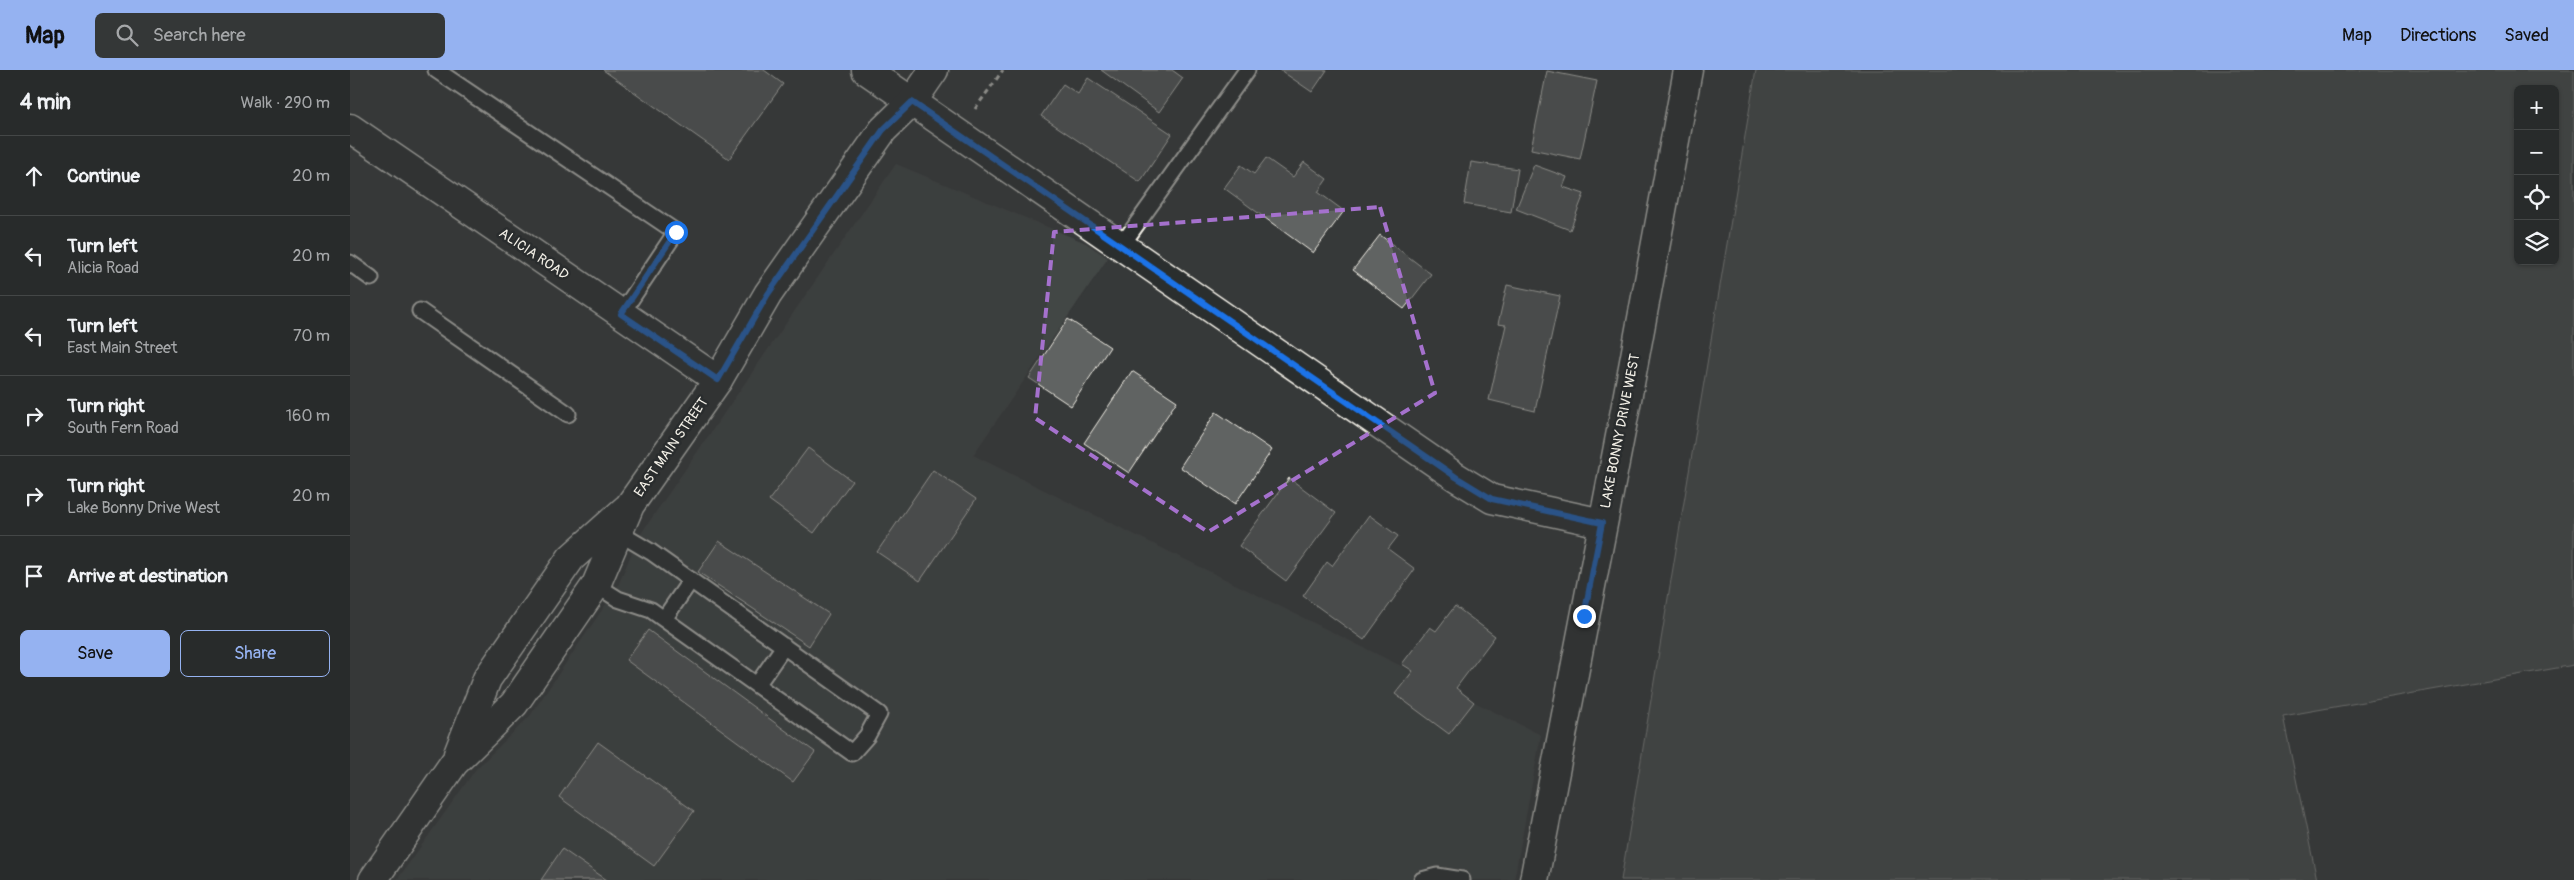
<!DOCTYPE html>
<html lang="en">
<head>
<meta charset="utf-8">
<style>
  :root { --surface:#282b2b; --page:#343737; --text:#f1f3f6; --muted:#a5a7a9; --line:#444747; --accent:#95b2f1 }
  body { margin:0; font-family:Pangolin,sans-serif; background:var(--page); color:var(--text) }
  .controls { position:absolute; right:15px; top:15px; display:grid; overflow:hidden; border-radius:8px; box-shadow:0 1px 4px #0004 }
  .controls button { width:45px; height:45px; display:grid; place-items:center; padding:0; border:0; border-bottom:1px solid var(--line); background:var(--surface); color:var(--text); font:25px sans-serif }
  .stop { position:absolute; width:15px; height:15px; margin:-11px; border:4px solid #1a73e8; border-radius:50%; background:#fff }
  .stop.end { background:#1a73e8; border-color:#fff; box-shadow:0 1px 5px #0008 }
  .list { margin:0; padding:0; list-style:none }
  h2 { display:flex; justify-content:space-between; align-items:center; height:65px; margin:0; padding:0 20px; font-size:21px }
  h2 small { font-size:16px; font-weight:400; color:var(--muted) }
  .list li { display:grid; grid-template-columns:32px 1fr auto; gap:15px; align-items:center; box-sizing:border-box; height:80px; padding:0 20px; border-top:1px solid var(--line) }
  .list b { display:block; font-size:19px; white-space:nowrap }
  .list p { margin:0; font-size:16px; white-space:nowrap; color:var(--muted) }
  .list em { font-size:16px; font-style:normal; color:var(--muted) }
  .actions { display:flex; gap:10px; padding:15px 20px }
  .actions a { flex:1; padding:11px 0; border:1px solid var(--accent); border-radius:8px; text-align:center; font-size:18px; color:var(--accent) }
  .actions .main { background:var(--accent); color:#111 }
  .icon { flex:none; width:28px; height:28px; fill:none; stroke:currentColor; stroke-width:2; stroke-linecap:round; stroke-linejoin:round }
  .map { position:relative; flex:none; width:2224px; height:810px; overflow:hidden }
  header { display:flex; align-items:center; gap:30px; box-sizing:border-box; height:70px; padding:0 25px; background:var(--accent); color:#111 }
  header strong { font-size:24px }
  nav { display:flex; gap:28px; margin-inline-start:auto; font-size:18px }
  .search { width:350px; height:45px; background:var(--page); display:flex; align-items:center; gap:12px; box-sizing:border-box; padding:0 18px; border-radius:8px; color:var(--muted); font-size:19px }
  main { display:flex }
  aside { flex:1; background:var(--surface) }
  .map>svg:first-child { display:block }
</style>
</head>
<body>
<header>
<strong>Map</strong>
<div class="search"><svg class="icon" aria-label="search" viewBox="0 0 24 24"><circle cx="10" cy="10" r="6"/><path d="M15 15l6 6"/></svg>Search here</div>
<nav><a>Map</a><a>Directions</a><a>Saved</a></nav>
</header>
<main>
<aside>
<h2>4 min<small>Walk · 290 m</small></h2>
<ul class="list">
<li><svg class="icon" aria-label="ahead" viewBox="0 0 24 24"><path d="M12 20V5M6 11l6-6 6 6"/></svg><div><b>Continue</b></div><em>20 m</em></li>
<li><svg class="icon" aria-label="left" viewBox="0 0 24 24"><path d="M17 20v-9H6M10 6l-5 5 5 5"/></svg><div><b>Turn left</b><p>Alicia Road</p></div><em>20 m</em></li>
<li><svg class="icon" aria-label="left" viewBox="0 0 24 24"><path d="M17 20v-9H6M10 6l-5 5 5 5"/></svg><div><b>Turn left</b><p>East Main Street</p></div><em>70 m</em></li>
<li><svg class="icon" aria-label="right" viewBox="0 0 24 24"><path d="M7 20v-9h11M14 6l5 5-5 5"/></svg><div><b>Turn right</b><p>South Fern Road</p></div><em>160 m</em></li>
<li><svg class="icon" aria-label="right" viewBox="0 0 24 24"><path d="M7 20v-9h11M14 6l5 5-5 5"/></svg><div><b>Turn right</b><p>Lake Bonny Drive West</p></div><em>20 m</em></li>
<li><svg class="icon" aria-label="arrive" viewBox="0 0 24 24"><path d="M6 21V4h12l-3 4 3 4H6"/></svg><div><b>Arrive at destination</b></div></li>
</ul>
<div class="actions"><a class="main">Save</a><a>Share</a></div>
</aside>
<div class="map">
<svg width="2224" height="810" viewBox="0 0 2224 810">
  <rect width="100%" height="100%" fill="#363939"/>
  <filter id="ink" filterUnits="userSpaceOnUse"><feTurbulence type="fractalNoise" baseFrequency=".02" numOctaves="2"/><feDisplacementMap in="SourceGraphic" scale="10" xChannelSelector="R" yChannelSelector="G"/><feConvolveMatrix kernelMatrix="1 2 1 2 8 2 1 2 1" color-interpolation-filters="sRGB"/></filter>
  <g filter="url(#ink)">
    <path fill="#434645" d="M 546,94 L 736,173 L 758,188 L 623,385 L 1191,665 L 1164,810 L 47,810 L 126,699 L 180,646 L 267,518 L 288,468 Z"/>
    <path fill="#4e514f" stroke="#a1a19c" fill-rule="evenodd" d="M 1406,0 L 2224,0 L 2224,595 L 1933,646 L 1967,810 L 1271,810 ZM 2168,19 L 2205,19 L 2205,191 L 2168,191 Z"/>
    <path fill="#616362" stroke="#f4f1e8" d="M 253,0 L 414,0 L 433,14 L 379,89 Z
      M 751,0 L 822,0 L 833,8 L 809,42 Z
      M 930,0 L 977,0 L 962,22 Z
      M 1197,1 L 1247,11 L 1230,89 L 1181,79 Z
      M 738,8 L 822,64 L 790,112 L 691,46 L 713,14 L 728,24 Z
      M 916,88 L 943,107 L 954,92 L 977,109 L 968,122 L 994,141 L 963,183 L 874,118 L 891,95 L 904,104 Z
      M 1121,92 L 1168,99 L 1161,142 L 1114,134 Z
      M 1184,95 L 1217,107 L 1213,117 L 1234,124 L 1220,160 L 1166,139 Z
      M 1030,165 L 1081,204 L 1054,239 L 1003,200 Z
      M 1157,215 L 1210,226 L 1185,341 L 1139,330 L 1156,255 L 1148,254 Z
      M 718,249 L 760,277 L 721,336 L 679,308 Z
      M 782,301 L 827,331 L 779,403 L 734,373 Z
      M 866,342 L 922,380 L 885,434 L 830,397 Z
      M 458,378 L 502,411 L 464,463 L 419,430 Z
      M 583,400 L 626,429 L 570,511 L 527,482 Z
      M 939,408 L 986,443 L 936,511 L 889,476 Z
      M 1019,445 L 1048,466 L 1038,479 L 1065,499 L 1014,570 L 953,526 L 977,492 L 982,496 Z
      M 369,471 L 479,544 L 459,576 L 348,502 Z
      M 1105,536 L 1145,566 L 1106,618 L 1124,632 L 1099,664 L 1045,624 L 1063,601 L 1052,594 L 1080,557 L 1086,561 Z
      M 298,560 L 465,682 L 443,712 L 276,590 Z
      M 248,672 L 344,741 L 304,796 L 209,727 Z
      M 212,779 L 257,810 L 191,810 Z"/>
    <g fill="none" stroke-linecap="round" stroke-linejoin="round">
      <g stroke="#f4f1e8" stroke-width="19">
        <path id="service" d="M 86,0 L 326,162 L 271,244
          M 771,176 L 897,0
          M 0,193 L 21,208
          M 70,241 L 218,344
          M 246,515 L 268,529 L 301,540 L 502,683 L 517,666 L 529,644 L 301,482 L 269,463
          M 314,549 L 341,510
          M 407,615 L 434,576
          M 1072,810 L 1087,806 L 1112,810"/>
      </g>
      <g stroke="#f4f1e8" stroke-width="31">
        <path id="minor" d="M 516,0 L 1106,407 L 1142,429 L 1252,453
          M 0,58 L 368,310"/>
      </g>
      <g stroke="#f4f1e8" stroke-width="31">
        <path id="tertiary" d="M 1184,810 L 1273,351 L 1338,0"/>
      </g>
      <g stroke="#f4f1e8" stroke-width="31">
        <path id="secondary" d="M 108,684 L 137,609 L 221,488 L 276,439
          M 23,810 L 104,693 L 164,634 L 246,515 L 280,435 L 368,310 L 418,224 L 533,60 L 562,32 L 584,0"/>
      </g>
      <path stroke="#f4f1e8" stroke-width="3" stroke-dasharray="5 4" stroke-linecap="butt" d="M 625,39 L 653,0"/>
      <use href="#service" stroke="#2a2d2e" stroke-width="15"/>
      <use href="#minor" stroke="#2a2d2e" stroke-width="28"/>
      <use href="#tertiary" stroke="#2a2d2e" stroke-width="28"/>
      <use href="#secondary" stroke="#2a2d2e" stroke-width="28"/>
    </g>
  </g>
  <g fill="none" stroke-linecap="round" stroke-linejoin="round" filter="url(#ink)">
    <path stroke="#1a73e8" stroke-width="6" d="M 326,162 L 271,244 L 368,310 L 418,224 L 533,60 L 562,32 L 1106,407 L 1142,429 L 1252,453 L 1234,546"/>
  </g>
  <path d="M0 0H2224V810H0ZM 1030,137 L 1085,323 L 858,462 L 685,348 L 704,162 Z" fill="#363939" fill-opacity=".55" fill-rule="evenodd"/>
  <path fill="none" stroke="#a571cd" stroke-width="4" stroke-dasharray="10 6" stroke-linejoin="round" d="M 1030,137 L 1085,323 L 858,462 L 685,348 L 704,162 Z"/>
  <g text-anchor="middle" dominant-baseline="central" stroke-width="5" stroke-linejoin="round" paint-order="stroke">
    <g font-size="14" fill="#f4f1e8" stroke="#2a2d2e">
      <text transform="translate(184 184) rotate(34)">ALICIA ROAD</text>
      <text transform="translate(1270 361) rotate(-79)">LAKE BONNY DRIVE WEST</text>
      <text transform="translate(321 377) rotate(-55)">EAST MAIN STREET</text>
    </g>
  </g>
</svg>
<div class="controls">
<button>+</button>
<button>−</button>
<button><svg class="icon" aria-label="locate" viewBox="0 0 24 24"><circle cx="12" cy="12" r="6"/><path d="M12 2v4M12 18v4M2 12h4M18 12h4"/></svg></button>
<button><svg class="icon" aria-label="layers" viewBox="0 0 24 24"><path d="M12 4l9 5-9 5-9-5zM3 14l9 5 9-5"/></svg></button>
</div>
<div class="stop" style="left:326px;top:162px"></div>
<div class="stop end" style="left:1234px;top:546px"></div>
</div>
</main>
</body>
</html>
